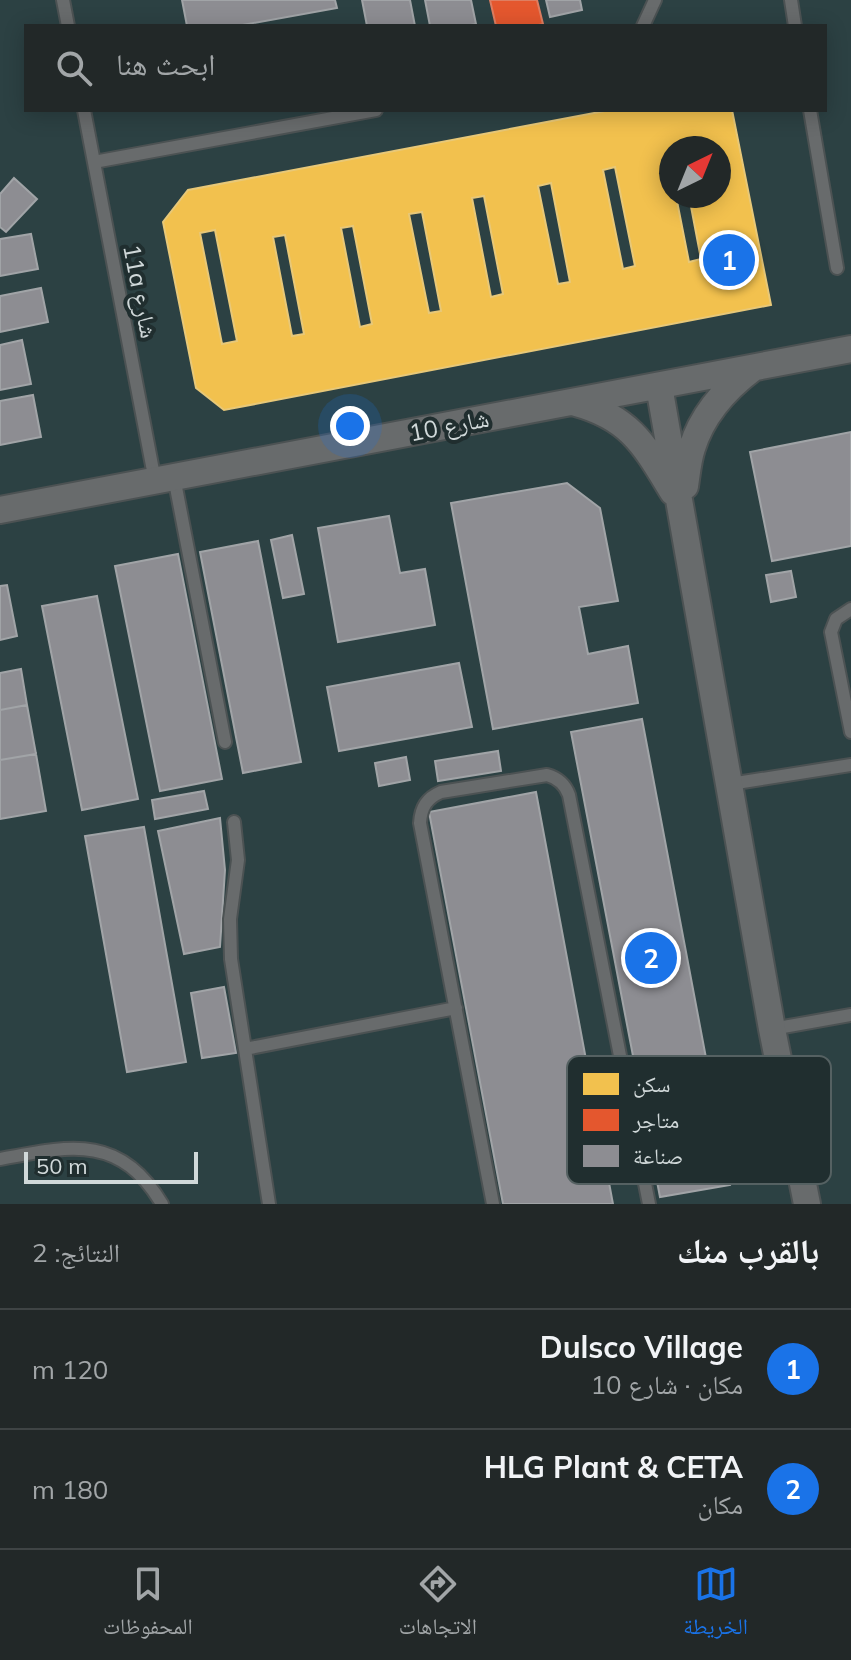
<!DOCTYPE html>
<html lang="ar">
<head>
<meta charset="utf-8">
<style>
  :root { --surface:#222828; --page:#2a3030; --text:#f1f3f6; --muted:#a2a6a8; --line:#3f4445; --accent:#1a73e8 }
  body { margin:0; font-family:Mulish,"Noto Naskh Arabic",sans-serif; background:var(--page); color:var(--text); direction:rtl }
  .compass { position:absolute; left:659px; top:136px; width:72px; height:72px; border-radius:50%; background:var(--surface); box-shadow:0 4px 20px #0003; rotate:43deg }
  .scale { position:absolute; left:24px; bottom:20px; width:174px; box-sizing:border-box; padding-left:8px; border:4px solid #d0d8d9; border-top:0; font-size:22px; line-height:28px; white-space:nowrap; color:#d0d8d9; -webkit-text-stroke:6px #202e2f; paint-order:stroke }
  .you { position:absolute; left:350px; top:426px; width:28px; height:28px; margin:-20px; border:6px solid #fff; border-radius:50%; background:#1a73e8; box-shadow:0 0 0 12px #1a73e833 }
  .badge { display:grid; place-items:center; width:52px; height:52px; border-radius:50%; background:var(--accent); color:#fff; font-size:26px; font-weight:700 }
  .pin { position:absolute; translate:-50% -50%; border:4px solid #fff; box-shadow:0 2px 8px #0006 }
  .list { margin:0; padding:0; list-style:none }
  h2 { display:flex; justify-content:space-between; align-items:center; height:104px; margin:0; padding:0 32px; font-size:34px }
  h2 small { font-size:26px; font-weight:400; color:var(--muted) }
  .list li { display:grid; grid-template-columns:52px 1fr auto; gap:24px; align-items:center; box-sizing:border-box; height:120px; padding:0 32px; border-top:2px solid var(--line) }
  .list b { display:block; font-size:30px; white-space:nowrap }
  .list p { margin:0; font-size:26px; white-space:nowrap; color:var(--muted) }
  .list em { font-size:26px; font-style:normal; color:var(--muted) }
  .icon { flex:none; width:44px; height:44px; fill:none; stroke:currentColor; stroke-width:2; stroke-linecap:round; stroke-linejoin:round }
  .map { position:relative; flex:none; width:851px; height:1204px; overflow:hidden; direction:ltr }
  .search { position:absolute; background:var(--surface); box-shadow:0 4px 20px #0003; left:24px; right:24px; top:24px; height:88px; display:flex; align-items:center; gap:20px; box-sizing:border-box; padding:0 28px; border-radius:0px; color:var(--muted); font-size:30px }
  .sheet { height:344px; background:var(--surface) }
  nav { display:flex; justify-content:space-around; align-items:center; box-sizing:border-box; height:112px; border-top:2px solid var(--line); background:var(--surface); font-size:22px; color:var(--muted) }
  nav a { display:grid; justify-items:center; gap:4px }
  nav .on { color:var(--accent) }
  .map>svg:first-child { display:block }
</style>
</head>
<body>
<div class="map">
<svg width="851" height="1204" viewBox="0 0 851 1204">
  <rect width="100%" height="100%" fill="#2e3536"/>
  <path fill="#2c4143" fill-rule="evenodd" d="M 0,0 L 851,0 L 851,1204 L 0,1204 ZM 26,26 L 825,26 L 825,110 L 26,110 ZM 671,148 L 719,148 L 719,196 L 671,196 Z"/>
  <path fill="#f2c14e" stroke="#e8c878" stroke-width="2" fill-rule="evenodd" d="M 610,110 L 732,110 L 771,305 L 224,410 L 196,388 L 163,222 L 188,190 ZM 671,148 L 719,148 L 719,196 L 689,196 L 701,259 L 689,262 L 676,196 L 671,196 ZM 615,167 L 635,266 L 623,269 L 603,170 ZM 551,183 L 570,282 L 558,284 L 538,186 ZM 484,196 L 503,294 L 491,297 L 472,198 ZM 422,212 L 441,311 L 429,313 L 409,214 ZM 353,226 L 372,324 L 360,327 L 341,228 ZM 215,230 L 237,341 L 222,344 L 200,233 ZM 285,235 L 304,334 L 292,336 L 273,237 Z"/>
  <path fill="#e4572e" stroke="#de7e61" stroke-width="2" d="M 490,0 L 537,0 L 543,24 L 534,26 L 496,26 Z"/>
  <path fill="#8d8d92" stroke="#a1a4a7" stroke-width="2" d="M 182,0 L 335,0 L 337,8 L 237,26 L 187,26 Z
    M 362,0 L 410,0 L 415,26 L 367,26 Z
    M 425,0 L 471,0 L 476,24 L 466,26 L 430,26 Z
    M 546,0 L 580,0 L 582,10 L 550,17 Z
    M 14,178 L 37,199 L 6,232 L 0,227 L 0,194 Z
    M 31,234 L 38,269 L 0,276 L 0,239 Z
    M 41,288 L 48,322 L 0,332 L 0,296 Z
    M 22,340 L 31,384 L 0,390 L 0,345 Z
    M 33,395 L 41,437 L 0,445 L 0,401 Z
    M 851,432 L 851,546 L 772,561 L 750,452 Z
    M 567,483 L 600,508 L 618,601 L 579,607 L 588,654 L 628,646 L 638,703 L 493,729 L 451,503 Z
    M 389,516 L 400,573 L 425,569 L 435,625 L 338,642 L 318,528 Z
    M 292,535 L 304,594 L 283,598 L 271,540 Z
    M 258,541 L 301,762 L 243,773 L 200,552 Z
    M 178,554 L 222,779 L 160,791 L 115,566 Z
    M 791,571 L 796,597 L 771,602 L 766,575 Z
    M 7,585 L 17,636 L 0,640 L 0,586 Z
    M 97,596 L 138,799 L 82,810 L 42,606 Z
    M 459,663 L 472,727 L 339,751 L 327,687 Z
    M 21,669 L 27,705 L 0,710 L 0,673 Z
    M 27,705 L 36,754 L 0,760 L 0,710 Z
    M 642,719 L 730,1185 L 660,1197 L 571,732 Z
    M 498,751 L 501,771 L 438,781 L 435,761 Z
    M 36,754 L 46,811 L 0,819 L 0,760 Z
    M 406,757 L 410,780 L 379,786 L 375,763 Z
    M 204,791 L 208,809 L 155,819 L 152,800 Z
    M 536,792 L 613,1204 L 503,1204 L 429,812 Z
    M 220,818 L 225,870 L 220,947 L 184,954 L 158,831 Z
    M 144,827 L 186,1062 L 127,1072 L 85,836 Z
    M 224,987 L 236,1053 L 202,1058 L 191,993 Z"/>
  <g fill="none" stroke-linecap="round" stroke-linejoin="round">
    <g stroke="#4c5253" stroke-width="16">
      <path id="lane" d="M 63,0 L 68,26
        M 791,0 L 795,26
        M 643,26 L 655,0
        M 84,110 L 155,481
        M 810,110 L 837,268
        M 94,162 L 376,110
        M 174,477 L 225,742
        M 851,609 L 836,619 L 831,632 L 851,732
        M 730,784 L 851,765
        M 234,822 L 238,860 L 230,919 L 231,959 L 269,1204
        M 772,1029 L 851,1015
        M 245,1049 L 456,1008
        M 0,1159 C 69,1146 120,1133 162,1204
        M 493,1204 L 420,823 C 421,807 427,798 441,792 L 547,775 C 558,778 565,784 569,795 L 649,1204"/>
    </g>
    <g stroke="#4c5253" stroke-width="30">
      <path id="street" d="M 659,386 L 772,1029 L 807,1204
        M 576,403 C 631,418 645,446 673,492
        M 685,486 C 687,473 688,460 692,448 C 702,415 725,389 753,368
        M 0,510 L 851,349"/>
    </g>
    <use href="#lane" stroke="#686b6c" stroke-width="12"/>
    <use href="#street" stroke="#686b6c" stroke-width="26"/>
  </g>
  <g text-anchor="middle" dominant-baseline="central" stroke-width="8" stroke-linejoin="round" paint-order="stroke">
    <g font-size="24" fill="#d0d8d9" stroke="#202e2f">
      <text transform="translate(141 291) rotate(79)">11a شارع</text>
      <text transform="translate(449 425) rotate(-11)">شارع 10</text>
    </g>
  </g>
  <rect x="567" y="1056" width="264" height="128" rx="12" fill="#202e2f" stroke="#556162" stroke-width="2"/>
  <rect x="583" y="1073" width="36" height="22" fill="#f2c14e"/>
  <rect x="583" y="1109" width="36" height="22" fill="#e4572e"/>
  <rect x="583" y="1145" width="36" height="22" fill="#8d8d92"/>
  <g font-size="22" fill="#d0d8d9">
    <text x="633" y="1092">سكن</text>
    <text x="633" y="1128">متاجر</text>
    <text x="633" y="1164">صناعة</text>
  </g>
</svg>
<svg class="compass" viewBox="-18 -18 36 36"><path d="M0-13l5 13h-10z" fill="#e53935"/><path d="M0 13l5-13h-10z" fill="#a2a6a8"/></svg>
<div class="scale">50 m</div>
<div class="you"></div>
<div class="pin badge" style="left:729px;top:260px">1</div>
<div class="pin badge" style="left:651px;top:958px">2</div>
<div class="search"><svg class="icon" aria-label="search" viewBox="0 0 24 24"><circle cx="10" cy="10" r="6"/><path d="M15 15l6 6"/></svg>ابحث هنا</div>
</div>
<section class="sheet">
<h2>بالقرب منك<small>النتائج: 2</small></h2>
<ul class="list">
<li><span class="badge">1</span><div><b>Dulsco Village</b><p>مكان · شارع 10</p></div><em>120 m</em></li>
<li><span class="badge">2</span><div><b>HLG Plant &amp; CETA</b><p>مكان</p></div><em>180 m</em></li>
</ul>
</section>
<nav>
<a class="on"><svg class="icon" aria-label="map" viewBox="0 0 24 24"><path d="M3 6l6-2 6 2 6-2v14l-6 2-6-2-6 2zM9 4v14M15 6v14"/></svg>الخريطة</a>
<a><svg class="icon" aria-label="directions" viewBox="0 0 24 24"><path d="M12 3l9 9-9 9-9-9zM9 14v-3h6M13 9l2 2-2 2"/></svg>الاتجاهات</a>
<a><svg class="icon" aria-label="saved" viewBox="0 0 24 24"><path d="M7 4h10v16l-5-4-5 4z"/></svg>المحفوظات</a>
</nav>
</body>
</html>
